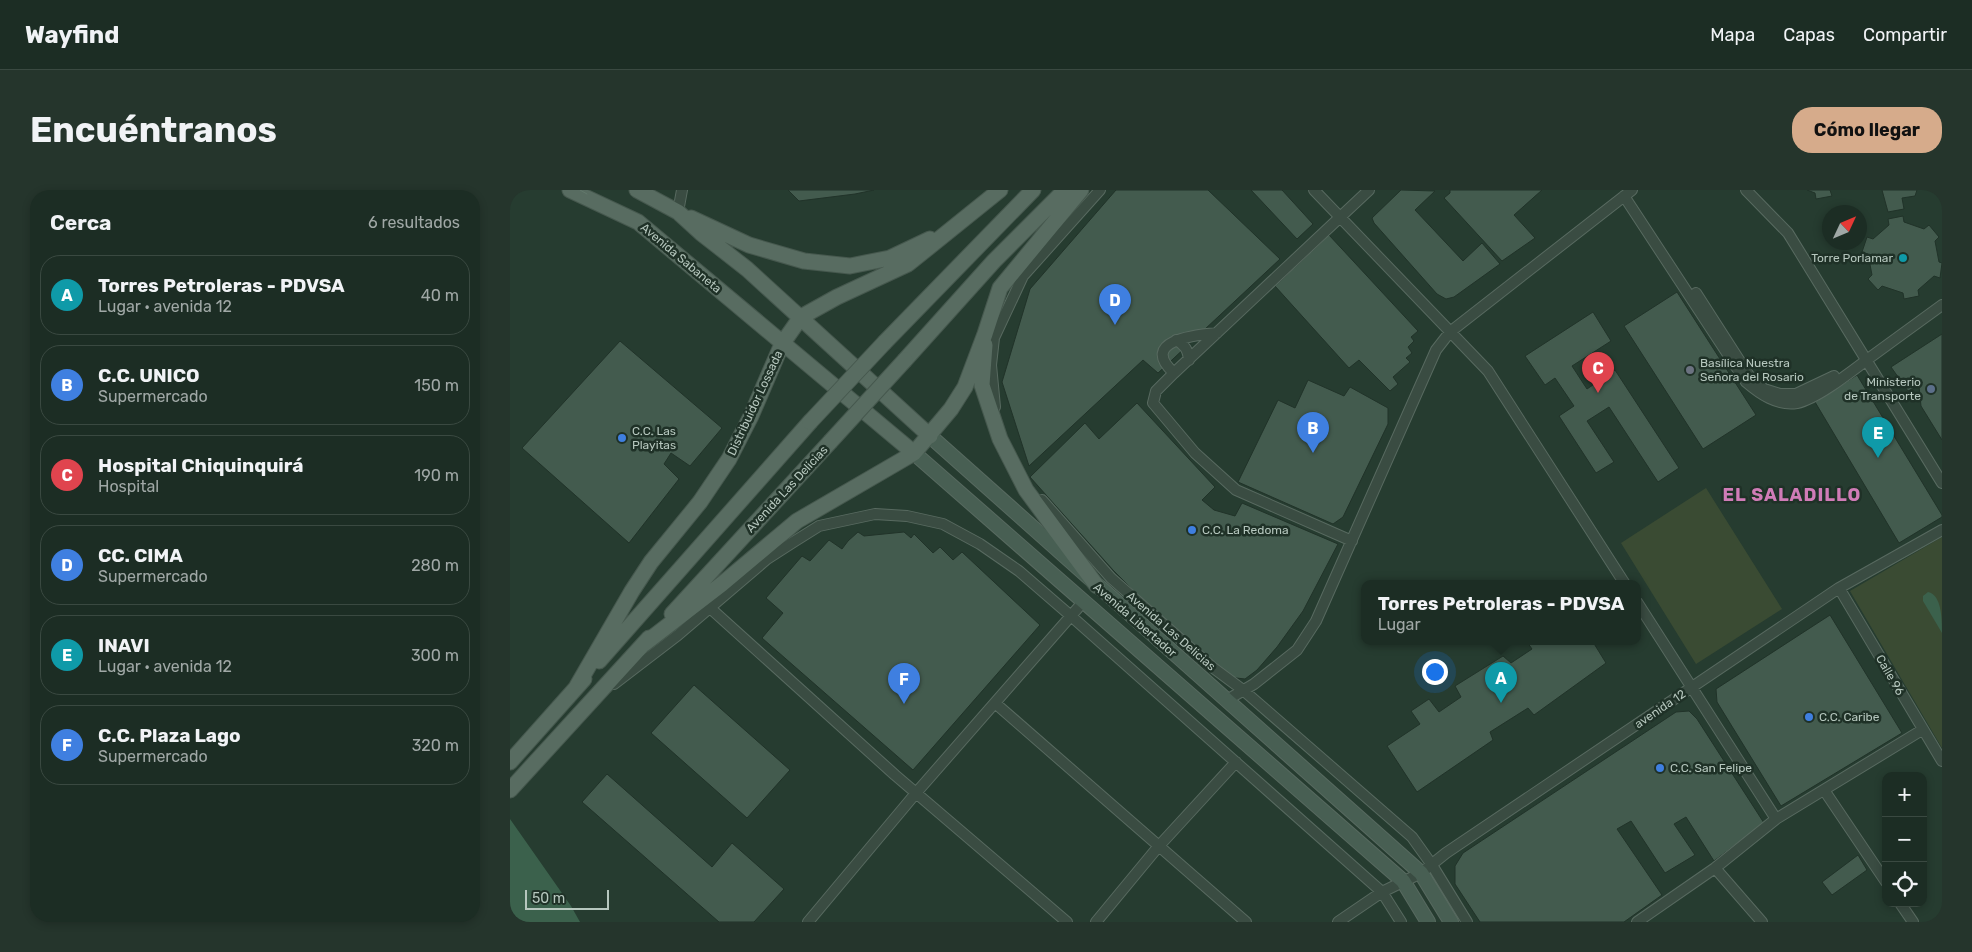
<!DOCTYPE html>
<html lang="es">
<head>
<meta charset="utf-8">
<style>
  :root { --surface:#1c2d24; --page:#25352c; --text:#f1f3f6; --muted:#a0a8a6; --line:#3a4941; --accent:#d6ab8b }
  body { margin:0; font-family:Rubik,sans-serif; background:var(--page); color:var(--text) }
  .controls { position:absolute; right:15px; bottom:15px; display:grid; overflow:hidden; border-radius:10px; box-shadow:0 2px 8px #0003 }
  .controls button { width:45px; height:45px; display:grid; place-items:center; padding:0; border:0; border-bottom:1px solid var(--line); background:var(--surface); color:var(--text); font:25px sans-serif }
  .compass { position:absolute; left:1312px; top:15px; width:45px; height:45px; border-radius:50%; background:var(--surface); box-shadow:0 2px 8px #0003; rotate:46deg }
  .scale { position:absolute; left:15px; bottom:12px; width:84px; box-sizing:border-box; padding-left:5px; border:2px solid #b6c7be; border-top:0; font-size:14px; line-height:18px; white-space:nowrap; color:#b6c7be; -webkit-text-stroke:4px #1f3127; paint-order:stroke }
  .you { position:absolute; left:924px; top:481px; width:18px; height:18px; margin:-12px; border:4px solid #fff; border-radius:50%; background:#1a73e8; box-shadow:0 0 0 8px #1a73e833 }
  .badge { display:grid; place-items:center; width:32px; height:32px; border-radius:50%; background:var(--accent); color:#fff; font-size:16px; font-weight:700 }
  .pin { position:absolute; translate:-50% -41px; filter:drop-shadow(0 1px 2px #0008) }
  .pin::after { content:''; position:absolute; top:26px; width:18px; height:15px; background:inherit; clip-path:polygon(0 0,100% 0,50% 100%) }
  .popup { position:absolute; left:851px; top:390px; width:280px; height:65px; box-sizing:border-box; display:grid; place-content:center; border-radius:10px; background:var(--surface); filter:drop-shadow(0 1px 4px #0005); font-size:16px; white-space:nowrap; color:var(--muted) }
  .popup b { font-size:19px; color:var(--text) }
  .popup::after { content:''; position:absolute; left:50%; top:100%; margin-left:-10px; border:10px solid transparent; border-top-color:var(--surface) }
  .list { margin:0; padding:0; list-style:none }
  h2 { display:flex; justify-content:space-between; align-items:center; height:65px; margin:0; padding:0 20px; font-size:21px }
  h2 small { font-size:16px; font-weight:400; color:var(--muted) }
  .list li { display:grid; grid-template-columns:32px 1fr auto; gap:15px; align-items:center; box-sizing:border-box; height:80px; margin:0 10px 10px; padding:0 10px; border:1px solid var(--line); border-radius:20px }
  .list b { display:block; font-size:19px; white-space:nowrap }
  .list p { margin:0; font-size:16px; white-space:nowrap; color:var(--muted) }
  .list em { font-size:16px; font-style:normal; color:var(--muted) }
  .icon { flex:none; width:28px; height:28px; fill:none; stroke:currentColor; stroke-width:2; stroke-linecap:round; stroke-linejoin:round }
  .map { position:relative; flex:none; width:1432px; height:732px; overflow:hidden; border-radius:20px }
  header { display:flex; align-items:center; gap:30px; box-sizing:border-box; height:70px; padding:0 25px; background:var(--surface); border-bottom:1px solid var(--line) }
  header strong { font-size:24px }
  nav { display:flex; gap:28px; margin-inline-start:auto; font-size:18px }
  .intro { display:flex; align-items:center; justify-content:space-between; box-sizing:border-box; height:120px; padding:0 30px }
  h1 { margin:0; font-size:35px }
  .button { padding:12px 22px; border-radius:20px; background:var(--accent); color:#111; font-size:18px; font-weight:700 }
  main { display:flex; gap:30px; padding:0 30px }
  aside { flex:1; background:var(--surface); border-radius:20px; box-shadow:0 2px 8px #0003 }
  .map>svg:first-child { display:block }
</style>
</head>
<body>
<header>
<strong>Wayfind</strong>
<nav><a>Mapa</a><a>Capas</a><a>Compartir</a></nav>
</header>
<div class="intro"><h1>Encuéntranos</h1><a class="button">Cómo llegar</a></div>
<main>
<aside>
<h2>Cerca<small>6 resultados</small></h2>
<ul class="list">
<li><span class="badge" style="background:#0f9aa8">A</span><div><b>Torres Petroleras - PDVSA</b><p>Lugar · avenida 12</p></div><em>40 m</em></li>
<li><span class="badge" style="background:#3f7fe0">B</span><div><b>C.C. UNICO</b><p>Supermercado</p></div><em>150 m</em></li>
<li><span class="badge" style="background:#e0444e">C</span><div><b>Hospital Chiquinquirá</b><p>Hospital</p></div><em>190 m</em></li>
<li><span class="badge" style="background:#3f7fe0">D</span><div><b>CC. CIMA</b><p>Supermercado</p></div><em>280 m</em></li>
<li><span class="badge" style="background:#0f9aa8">E</span><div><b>INAVI</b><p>Lugar · avenida 12</p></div><em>300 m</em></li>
<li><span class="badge" style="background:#3f7fe0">F</span><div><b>C.C. Plaza Lago</b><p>Supermercado</p></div><em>320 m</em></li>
</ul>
</aside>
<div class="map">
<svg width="1432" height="732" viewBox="0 0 1432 732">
  <rect width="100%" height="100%" fill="#263c30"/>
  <path fill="#3a4b33" d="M 1196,298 L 1272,419 L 1186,474 L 1111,353 Z
    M 1432,347 L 1432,558 L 1340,401 Z"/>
  <path fill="#3b614c" d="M 1418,402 C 1432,405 1432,430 1432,443 L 1413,411 L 1413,406 Z
    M 0,629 L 61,716 L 70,732 L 0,732 Z"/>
  <path fill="#435b4e" stroke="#213329" d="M 278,0 L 364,0 L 345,4 L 289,11 Z
    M 606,0 L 698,0 L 770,69 L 648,183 L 633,170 L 519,276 L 492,192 L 520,99 Z
    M 741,0 L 772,0 L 803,34 L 787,49 Z
    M 891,0 L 925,1 L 905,20 L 953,71 L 972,53 L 990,74 L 944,107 L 936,109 L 927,104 L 864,33 L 862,28 Z
    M 940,0 L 1032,0 L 1004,25 L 1025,48 L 992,71 L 934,8 L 940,3 Z
    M 1297,0 L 1320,0 L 1322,6 L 1306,9 L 1305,3 Z
    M 1372,0 L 1407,0 L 1405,6 L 1392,8 L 1394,19 L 1378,22 Z
    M 1393,26 L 1394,32 L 1414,39 L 1419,35 L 1429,47 L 1425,51 L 1429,72 L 1432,73 L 1430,88 L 1424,86 L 1408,100 L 1409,106 L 1394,109 L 1393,103 L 1372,96 L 1368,100 L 1358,89 L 1362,85 L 1358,64 L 1352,62 L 1357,47 L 1363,49 L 1379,35 L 1378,29 Z
    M 819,45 L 908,141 L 901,147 L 904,151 L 898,157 L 902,163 L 896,168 L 900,172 L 883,187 L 888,194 L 880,201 L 849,170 L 839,178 L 765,96 Z
    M 1167,102 L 1246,225 L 1193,259 L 1114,136 Z
    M 1083,122 L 1101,151 L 1062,176 L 1077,199 L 1105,180 L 1169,278 L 1148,292 L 1099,217 L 1077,231 L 1104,272 L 1086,283 L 1049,226 L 1064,216 L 1045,188 L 1035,195 L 1015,166 Z
    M 1432,144 L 1432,250 L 1411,216 L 1409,196 L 1398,201 L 1381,177 Z
    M 110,151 L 212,238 L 180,276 L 161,263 L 154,274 L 169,289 L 119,353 L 12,258 Z
    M 1347,185 L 1432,325 L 1432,327 L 1389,353 L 1305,212 Z
    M 798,190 L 834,206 L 840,197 L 878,218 L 878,234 L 833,327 L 823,334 L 728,292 L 768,210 L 785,218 Z
    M 627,213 L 705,297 L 692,310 L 704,320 L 725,326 L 732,313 L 828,354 L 793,421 L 767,457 L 747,480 L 735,489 L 718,487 L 672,449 L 603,380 L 520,287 L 575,233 L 589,249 Z
    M 348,342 L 354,346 L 394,342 L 401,348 L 404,344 L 423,363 L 430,357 L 443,370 L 452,362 L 530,435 L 403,580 L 252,448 L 273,423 L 256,408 L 292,366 L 300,371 L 319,350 L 332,359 L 338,351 Z
    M 1320,425 L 1392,543 L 1271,616 L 1207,512 L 1206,499 Z
    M 1017,452 L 1083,452 L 1096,473 L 1024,525 L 1018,518 L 980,542 L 983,550 L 907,602 L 877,556 L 910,534 L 901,521 L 919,509 L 929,522 L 951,507 L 945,496 L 993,466 L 1001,473 L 1022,459 Z
    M 184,495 L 280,580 L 237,628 L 141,543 Z
    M 1179,521 L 1187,529 L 1254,633 L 1204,671 L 1176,627 L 1164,634 L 1185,665 L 1155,683 L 1121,631 L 1107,639 L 1152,705 L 1114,732 L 970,732 L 945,694 L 945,676 L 953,663 L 1166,522 Z
    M 97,584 L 202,677 L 222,653 L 274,699 L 244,732 L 209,732 L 72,612 Z
    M 1348,665 L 1357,680 L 1322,705 L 1312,692 Z"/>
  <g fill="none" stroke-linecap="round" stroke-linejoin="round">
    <g stroke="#586a60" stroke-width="12">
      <path id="street" d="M 804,0 L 978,181 L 1115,394
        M 1236,0 L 1278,43 L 1432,293
        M 1114,6 L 1236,192 C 1250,204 1267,216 1287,213 C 1307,209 1342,181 1358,169 C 1383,151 1407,133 1432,115
        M 168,22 L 172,0
        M 1186,103 L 1240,187 L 1254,199 L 1270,204 L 1286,204 L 1324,186
        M 666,150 C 675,155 678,160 679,170
        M 664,183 C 629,151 684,145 707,143
        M 485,217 L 481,175 L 484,148 L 513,86 L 590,0
        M 532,310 L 601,388 L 702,477 L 733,500 L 902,647 L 922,675 L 957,732
        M 842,351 L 726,300 L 685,263 L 643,213 L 646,201 L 664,183 L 859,0
        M 1329,398 L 1432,571
        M 1127,412 L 1266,629
        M 199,417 L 385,585 L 557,732
        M 104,494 L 168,445 L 257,369 L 285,351 L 309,336 L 365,324 L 397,326 L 433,334 L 470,354 L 509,381 L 561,426 L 872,702 L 891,732
        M 717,510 L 744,494 L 787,460 L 806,431 L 926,160 L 940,142 L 1122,0
        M 485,513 L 736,732
        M 1314,600 L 1376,692
        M 1205,678 L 1252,732
        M 1390,713 L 1403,732
        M 298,732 L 406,603 L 574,411
        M 586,732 L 648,657 L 726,572
        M 828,732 L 872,702 L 911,683 L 936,663 L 1329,398 L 1432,340
        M 1127,732 L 1205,678 L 1266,629 L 1412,540"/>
    </g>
    <g stroke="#586a60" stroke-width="16">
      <path id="secondary" d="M 420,246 L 911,683 L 941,732
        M 404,263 L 893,691 L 918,732"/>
    </g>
    <g stroke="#46584e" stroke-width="17">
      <path id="primary" d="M 60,0 L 128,32 L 404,263
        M 127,0 L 168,22 L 191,43 L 237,79 L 420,246
        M 181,28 L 239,55 L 294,71 L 340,76 L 380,68 L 420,49
        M 375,152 L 523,0
        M 475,155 L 472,195 L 490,249 L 516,300 L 587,396
        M 395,170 L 484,71 L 555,0
        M 162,424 L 320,252
        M 134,454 L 212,394 L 287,331 L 404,263 L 441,219 L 455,197 L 475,144 L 490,98 L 571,0
        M 89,471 L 300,232
        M 67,496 L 122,401 L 141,372 L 190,312 L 219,269 L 241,226 L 272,154 L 291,127 L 327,107 L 398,74 L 490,0
        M 0,572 L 74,489
        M 0,600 L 139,448"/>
    </g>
    <use href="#street" stroke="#3a4c42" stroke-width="10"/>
    <use href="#secondary" stroke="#485f53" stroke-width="14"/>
    <use href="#primary" stroke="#586c61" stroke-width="15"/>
    <path stroke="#62786c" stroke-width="1" d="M 70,0 L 77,4"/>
    <g stroke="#46584e" stroke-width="17" stroke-linecap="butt">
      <path id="primary-bridge" d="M 300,232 L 375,152
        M 320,252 L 395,170"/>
    </g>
    <use href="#primary-bridge" stroke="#586c61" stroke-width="15"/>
  </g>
  <circle fill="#0f9aa8" stroke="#1f3127" stroke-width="2" cx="1393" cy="68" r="5"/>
  <circle fill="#6b7280" stroke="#1f3127" stroke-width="2" cx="1180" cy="180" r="5"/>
  <circle fill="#5c6f8a" stroke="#1f3127" stroke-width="2" cx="1421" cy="199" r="5"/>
  <g fill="#3f7fe0" stroke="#1f3127" stroke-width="2">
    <circle cx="112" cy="248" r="5"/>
    <circle cx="682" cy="340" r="5"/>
    <circle cx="1299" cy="527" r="5"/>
    <circle cx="1150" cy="578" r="5"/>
  </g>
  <g text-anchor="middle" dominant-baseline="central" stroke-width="5" stroke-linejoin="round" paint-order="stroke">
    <g font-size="12" fill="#b6c7be" stroke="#1f3127">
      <text transform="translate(171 68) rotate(40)">Avenida Sabaneta</text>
      <text transform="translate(245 213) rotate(-65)">Distribuidor Lossada</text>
      <text transform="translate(277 299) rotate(-47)">Avenida Las Delicias</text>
      <text transform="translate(625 430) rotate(41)">Avenida Libertador</text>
      <text transform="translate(661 441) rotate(41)">Avenida Las Delicias</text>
      <text transform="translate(1380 485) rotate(60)">Calle 96</text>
      <text transform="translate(1150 519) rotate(-34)">avenida 12</text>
    </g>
    <g font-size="12" fill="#b6c7be" stroke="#1f3127" text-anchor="start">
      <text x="1383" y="68" text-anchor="end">Torre Porlamar</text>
      <text x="1190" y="173">Basílica Nuestra<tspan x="1190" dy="14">Señora del Rosario</tspan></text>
      <text x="1411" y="192" text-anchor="end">Ministerio<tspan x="1411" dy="14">de Transporte</tspan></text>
      <text x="122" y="241">C.C. Las<tspan x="122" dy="14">Playitas</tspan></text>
      <text x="692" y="340">C.C. La Redoma</text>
      <text x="1309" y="527">C.C. Caribe</text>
      <text x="1160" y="578">C.C. San Felipe</text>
    </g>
    <g font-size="18" font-weight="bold" letter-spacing="1" fill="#d07cb7" stroke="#1f3127">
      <text x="1282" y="305">EL SALADILLO</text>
    </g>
  </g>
</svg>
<div class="controls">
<button>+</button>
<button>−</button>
<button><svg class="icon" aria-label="locate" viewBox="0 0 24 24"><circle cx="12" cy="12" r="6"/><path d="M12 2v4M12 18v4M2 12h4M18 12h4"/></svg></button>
</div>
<svg class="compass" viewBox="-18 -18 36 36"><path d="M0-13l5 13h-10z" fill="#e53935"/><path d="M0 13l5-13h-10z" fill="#a0a8a6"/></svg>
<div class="scale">50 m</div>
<div class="you"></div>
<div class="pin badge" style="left:991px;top:513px;background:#0f9aa8">A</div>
<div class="popup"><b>Torres Petroleras - PDVSA</b>Lugar</div>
<div class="pin badge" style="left:803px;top:263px;background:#3f7fe0">B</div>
<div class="pin badge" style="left:1088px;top:203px;background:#e0444e">C</div>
<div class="pin badge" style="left:605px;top:135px;background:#3f7fe0">D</div>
<div class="pin badge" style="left:1368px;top:268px;background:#0f9aa8">E</div>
<div class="pin badge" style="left:394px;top:514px;background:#3f7fe0">F</div>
</div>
</main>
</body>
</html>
